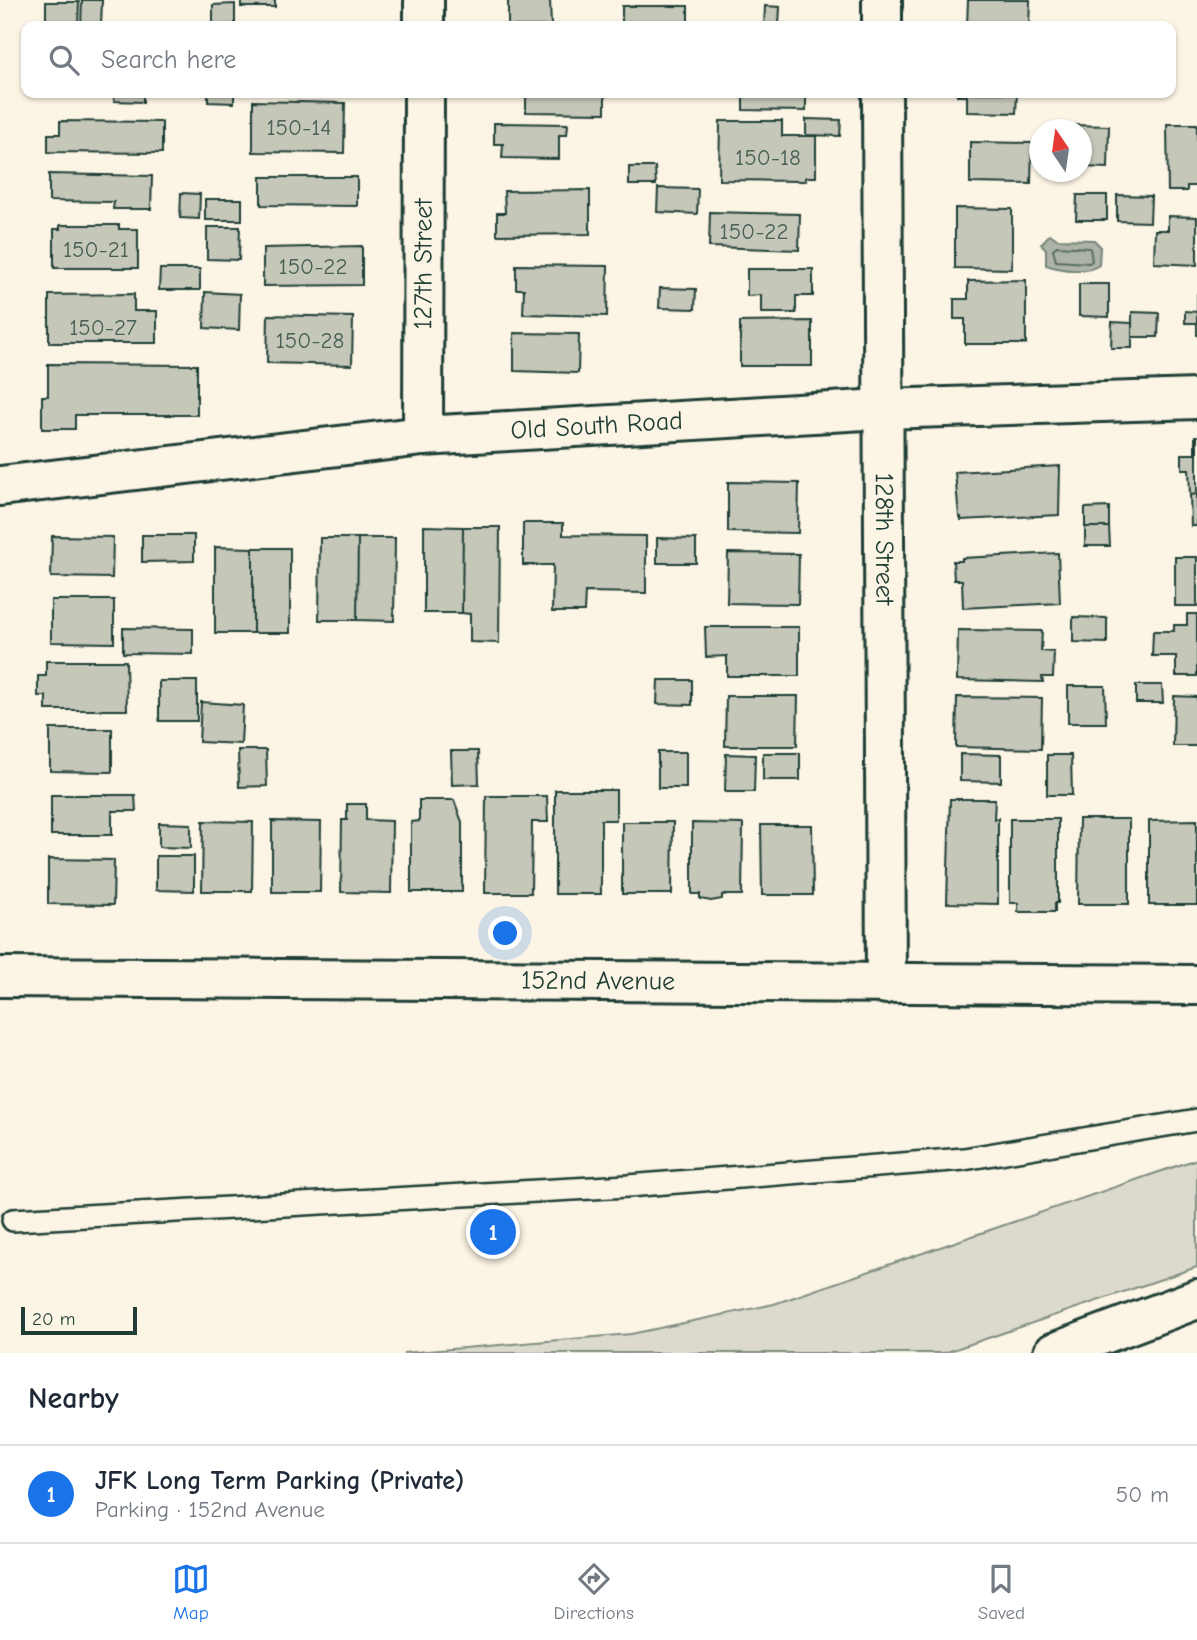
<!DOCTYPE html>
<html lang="en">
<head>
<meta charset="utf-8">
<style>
  :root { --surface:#fff; --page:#f2f2f3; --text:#1f2937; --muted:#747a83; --line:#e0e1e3; --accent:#1a73e8 }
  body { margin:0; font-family:"Comic Neue",sans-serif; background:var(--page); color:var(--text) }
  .compass { position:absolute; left:1029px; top:119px; width:63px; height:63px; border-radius:50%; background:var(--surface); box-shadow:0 2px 5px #0004; rotate:347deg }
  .scale { position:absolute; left:21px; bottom:18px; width:116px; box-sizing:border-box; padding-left:7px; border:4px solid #1f3d34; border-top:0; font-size:19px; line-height:24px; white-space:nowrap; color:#1f3d34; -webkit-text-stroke:5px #fcf5e5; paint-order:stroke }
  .you { position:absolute; left:506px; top:934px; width:24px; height:24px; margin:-18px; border:5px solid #fff; border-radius:50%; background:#1a73e8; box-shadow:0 0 0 10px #1a73e833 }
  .badge { display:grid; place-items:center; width:46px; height:46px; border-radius:50%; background:var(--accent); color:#fff; font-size:23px; font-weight:700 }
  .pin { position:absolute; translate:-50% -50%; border:4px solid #fff; box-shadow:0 2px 7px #0006 }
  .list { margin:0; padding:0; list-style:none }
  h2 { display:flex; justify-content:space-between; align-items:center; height:91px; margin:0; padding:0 28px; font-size:30px }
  h2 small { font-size:23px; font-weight:400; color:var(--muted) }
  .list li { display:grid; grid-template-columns:46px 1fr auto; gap:21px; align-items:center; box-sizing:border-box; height:98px; padding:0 28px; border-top:2px solid var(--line) }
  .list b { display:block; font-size:26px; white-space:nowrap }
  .list p { margin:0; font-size:23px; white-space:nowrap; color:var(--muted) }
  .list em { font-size:23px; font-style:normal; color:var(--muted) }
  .icon { flex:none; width:38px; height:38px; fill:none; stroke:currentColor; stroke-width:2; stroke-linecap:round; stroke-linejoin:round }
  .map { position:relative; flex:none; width:1197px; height:1353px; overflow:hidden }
  .search { position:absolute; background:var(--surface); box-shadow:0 2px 5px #0004; left:21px; right:21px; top:21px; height:77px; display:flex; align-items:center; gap:18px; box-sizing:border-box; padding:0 24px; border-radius:14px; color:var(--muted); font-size:26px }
  .sheet { height:189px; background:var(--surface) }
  nav { display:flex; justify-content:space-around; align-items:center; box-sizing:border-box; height:98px; border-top:2px solid var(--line); background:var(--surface); font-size:19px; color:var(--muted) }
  nav a { display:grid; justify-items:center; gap:4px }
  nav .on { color:var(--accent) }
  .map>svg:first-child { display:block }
</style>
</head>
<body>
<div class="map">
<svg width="1197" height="1353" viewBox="0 0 1197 1353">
  <rect width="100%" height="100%" fill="#fcf5e5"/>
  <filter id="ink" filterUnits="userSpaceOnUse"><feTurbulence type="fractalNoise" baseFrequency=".0143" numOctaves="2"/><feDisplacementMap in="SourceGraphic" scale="14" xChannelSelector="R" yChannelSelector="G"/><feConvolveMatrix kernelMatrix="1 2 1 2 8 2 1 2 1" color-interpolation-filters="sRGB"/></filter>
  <g filter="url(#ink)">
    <path fill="#dcdacc" stroke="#7e8c80" stroke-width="2" d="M 1197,1159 L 1197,1267 L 944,1353 L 403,1353 L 631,1334 L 774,1304 Z"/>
    <path fill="#aeb3a7" stroke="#758479" stroke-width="2" d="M 1050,234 L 1057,239 L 1094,240 L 1100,246 L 1099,265 C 1087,274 1061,270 1046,265 L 1046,249 L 1041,244 Z"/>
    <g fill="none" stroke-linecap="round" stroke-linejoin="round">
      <path stroke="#586c62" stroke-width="2" d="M 1057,246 L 1090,248 L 1092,261 L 1089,263 L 1056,261 L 1053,249 Z"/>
    </g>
    <path fill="#c5c7b9" stroke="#1f3d34" stroke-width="2" d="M 82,0 L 102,0 L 101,26 L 81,26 Z
      M 241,0 L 275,0 L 275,7 L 241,7 Z
      M 508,0 L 550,0 L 551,26 L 508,26 Z
      M 968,0 L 1030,0 L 1029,26 L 967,26 Z
      M 46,2 L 79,2 L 78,26 L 46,26 Z
      M 235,4 L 235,26 L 213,26 L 213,5 Z
      M 622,6 L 688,6 L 688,26 L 622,26 Z
      M 765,6 L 780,7 L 779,25 L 804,26 L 764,26 Z
      M 60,93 L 143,93 L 143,102 L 114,101 L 114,96 L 60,95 Z
      M 208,93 L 234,93 L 234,103 L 208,102 Z
      M 526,93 L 605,93 L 605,113 L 526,112 Z
      M 743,93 L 806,93 L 806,111 L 743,110 Z
      M 957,93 L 1038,93 L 1017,94 L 1016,113 L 967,112 L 967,96 L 957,96 Z
      M 253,101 L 345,103 L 344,153 L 253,152 Z
      M 806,119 L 841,120 L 840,136 L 806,135 Z
      M 60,121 L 162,122 L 162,153 L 48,152 L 48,134 L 60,134 Z
      M 720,121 L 782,121 L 782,136 L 816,136 L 816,177 L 806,177 L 806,181 L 719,180 Z
      M 494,123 L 568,124 L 567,135 L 559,135 L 559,159 L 502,158 L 503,144 L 494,144 Z
      M 1167,124 L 1197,124 L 1197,186 L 1187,186 L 1187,191 L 1168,191 Z
      M 1070,125 L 1109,126 L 1108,168 L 1082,167 L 1082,130 L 1069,130 Z
      M 970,142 L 1032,143 L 1031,184 L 970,183 Z
      M 629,167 L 655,167 L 656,185 L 629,185 Z
      M 49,174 L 152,176 L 151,209 L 113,209 L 114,202 L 49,201 Z
      M 261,177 L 357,177 L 357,206 L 261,205 Z
      M 658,188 L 698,189 L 697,214 L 657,212 Z
      M 590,190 L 590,234 L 497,235 L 497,213 L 505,213 L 504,191 Z
      M 181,193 L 200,194 L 199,219 L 180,218 Z
      M 1077,195 L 1107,195 L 1107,220 L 1076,220 Z
      M 1117,195 L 1151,196 L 1150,222 L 1117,221 Z
      M 205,199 L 242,199 L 242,220 L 205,220 Z
      M 955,208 L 1012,209 L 1012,269 L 955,268 Z
      M 710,212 L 800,214 L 799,250 L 709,247 Z
      M 1168,216 L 1197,217 L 1197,265 L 1154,263 L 1155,230 L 1168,230 Z
      M 60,225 L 119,225 L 119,229 L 138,229 L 138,268 L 54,268 L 54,229 L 60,229 Z
      M 207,227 L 240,227 L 239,260 L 207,259 Z
      M 362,246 L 362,285 L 263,286 L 263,248 Z
      M 516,265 L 608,266 L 607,316 L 523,314 L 524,289 L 516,289 Z
      M 160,269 L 200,269 L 200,290 L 159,290 Z
      M 747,269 L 813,269 L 813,296 L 796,296 L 796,313 L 761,313 L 761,295 L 747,296 Z
      M 1026,280 L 1026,344 L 965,344 L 965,319 L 954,319 L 954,299 L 968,299 L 968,281 Z
      M 1079,284 L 1109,284 L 1109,317 L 1079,316 Z
      M 660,288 L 696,289 L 695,309 L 659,308 Z
      M 205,292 L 240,294 L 239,330 L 204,328 Z
      M 1197,293 L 1197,336 L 1197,323 L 1185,323 L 1185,311 L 1197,312 Z
      M 134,294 L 134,311 L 157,311 L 157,343 L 49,343 L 49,295 Z
      M 1132,312 L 1159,313 L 1158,337 L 1132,337 Z
      M 268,315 L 353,317 L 352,365 L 267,363 Z
      M 812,321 L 812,366 L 740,366 L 740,322 Z
      M 1112,322 L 1132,323 L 1132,348 L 1111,348 Z
      M 514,333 L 579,334 L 578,373 L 514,371 Z
      M 48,364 L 197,365 L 197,415 L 75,415 L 75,429 L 42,429 L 42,396 L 48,396 Z
      M 1195,436 L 1197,436 L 1197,494 L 1190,495 L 1189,469 L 1182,469 L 1182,454 L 1195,454 Z
      M 1060,466 L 1059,515 L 961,520 L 961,517 L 959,517 L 955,472 Z
      M 728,482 L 799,483 L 798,533 L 728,532 Z
      M 1197,494 L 1197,526 L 1191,526 L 1190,495 Z
      M 1109,507 L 1109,527 L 1085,527 L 1085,508 Z
      M 523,523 L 563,523 L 563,535 L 646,536 L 646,593 L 585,592 L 584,612 L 552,612 L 553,565 L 523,565 Z
      M 424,526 L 463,527 L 462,613 L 424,613 Z
      M 463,527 L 500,527 L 499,643 L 470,642 L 470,614 L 462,613 Z
      M 1085,527 L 1109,527 L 1110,546 L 1085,546 Z
      M 142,535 L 194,535 L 194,561 L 142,562 Z
      M 52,536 L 113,537 L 112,578 L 51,577 Z
      M 320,538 L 358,538 L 357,620 L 319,620 Z
      M 358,538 L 395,538 L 394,621 L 357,620 Z
      M 657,538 L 696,539 L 696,563 L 657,563 Z
      M 215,547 L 253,548 L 253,633 L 215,633 Z
      M 253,548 L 290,548 L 290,633 L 253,633 Z
      M 728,553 L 799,554 L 798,604 L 727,603 Z
      M 1058,553 L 1060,603 L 963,608 L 962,580 L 954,580 L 953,561 L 962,561 L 962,558 Z
      M 1175,557 L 1197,557 L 1197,606 L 1175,606 Z
      M 51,600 L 114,600 L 114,643 L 51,642 Z
      M 1187,614 L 1197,614 L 1197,676 L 1176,676 L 1176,656 L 1152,656 L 1153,631 L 1174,631 L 1174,625 L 1187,625 Z
      M 1073,617 L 1107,618 L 1107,643 L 1073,642 Z
      M 705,627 L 799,627 L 799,676 L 727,676 L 727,656 L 706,657 Z
      M 123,628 L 193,629 L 193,654 L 123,653 Z
      M 958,630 L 1042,631 L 1041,651 L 1054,652 L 1053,677 L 1042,677 L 1043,682 L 957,680 Z
      M 46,661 L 126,661 L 127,710 L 46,710 L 46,696 L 38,696 L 38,676 L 46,676 Z
      M 658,680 L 692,680 L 692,705 L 657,704 Z
      M 159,681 L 197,681 L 197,721 L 159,721 Z
      M 1136,685 L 1162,685 L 1163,703 L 1136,703 Z
      M 1068,686 L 1105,686 L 1106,723 L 1068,723 Z
      M 726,696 L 798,696 L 797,746 L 725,746 Z
      M 1174,696 L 1197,697 L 1197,746 L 1173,746 Z
      M 957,697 L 1042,698 L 1041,749 L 956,747 Z
      M 201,702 L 243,705 L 241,744 L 199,742 Z
      M 50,729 L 112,729 L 112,772 L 50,771 Z
      M 238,750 L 266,750 L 267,786 L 239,787 Z
      M 451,751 L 478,751 L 479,784 L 452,785 Z
      M 658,752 L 686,752 L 686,788 L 658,788 Z
      M 763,753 L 800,753 L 800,780 L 763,780 Z
      M 726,754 L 755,755 L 754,792 L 725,792 Z
      M 960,754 L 1001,755 L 1001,782 L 960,781 Z
      M 1047,755 L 1071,755 L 1072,795 L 1047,795 Z
      M 555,790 L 616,790 L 616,820 L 601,820 L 601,894 L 555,894 Z
      M 51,795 L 135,795 L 136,811 L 112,811 L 112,835 L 51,835 Z
      M 486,796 L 547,796 L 548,822 L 532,822 L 531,893 L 485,893 Z
      M 950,799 L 995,799 L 994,819 L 998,818 L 998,904 L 947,903 Z
      M 419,800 L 454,800 L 462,822 L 462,892 L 411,892 L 411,822 L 419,821 Z
      M 347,804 L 366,804 L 366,820 L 392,821 L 391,893 L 341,892 L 342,820 L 347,820 Z
      M 1010,819 L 1058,819 L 1058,903 L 1055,903 L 1055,912 L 1018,912 L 1018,903 L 1010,903 Z
      M 1079,819 L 1129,819 L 1129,904 L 1078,904 Z
      M 1197,820 L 1197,905 L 1149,905 L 1149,821 Z
      M 203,821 L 253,822 L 252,891 L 202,891 Z
      M 272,821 L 321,822 L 320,892 L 272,892 Z
      M 622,822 L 673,822 L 672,894 L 622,894 Z
      M 159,823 L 191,824 L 191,848 L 159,847 Z
      M 692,823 L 743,824 L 742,895 L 722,895 L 722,899 L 711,901 L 700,899 L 700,894 L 692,894 Z
      M 761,825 L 812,825 L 813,895 L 762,895 Z
      M 156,856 L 194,856 L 194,891 L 156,890 Z
      M 48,859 L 114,860 L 113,905 L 48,904 Z"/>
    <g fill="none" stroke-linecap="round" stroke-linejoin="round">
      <g stroke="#1f3d34" stroke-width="26">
        <path id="service" d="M 13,1220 L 628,1186 L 964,1159 L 1197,1120"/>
      </g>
      <g stroke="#1f3d34" stroke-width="44">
        <g id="minor">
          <path d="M 882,0 L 882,26"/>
          <path d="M 424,26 L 424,0"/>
          <path id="s1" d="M 882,93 L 886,984"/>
          <path id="s2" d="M 423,436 L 424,93"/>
          <path id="s3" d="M 0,486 L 423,436 L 882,409 L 1197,399"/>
          <path id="s4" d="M 0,977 L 1197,985"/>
        </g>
      </g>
      <g stroke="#1f3d34" stroke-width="44">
        <path id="motorway" d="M 1053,1353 L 1197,1299"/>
      </g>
      <use href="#service" stroke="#fcf5e5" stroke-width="21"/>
      <use href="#minor" stroke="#fcf5e5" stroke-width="38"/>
      <use href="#motorway" stroke="#fcf5e5" stroke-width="38"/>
    </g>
  </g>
  <g text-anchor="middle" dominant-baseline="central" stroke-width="5" stroke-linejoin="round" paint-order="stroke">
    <g font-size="23" fill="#486055">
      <text x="299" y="127">150-14</text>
      <text x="768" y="157">150-18</text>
      <text x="754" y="231">150-22</text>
      <text x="96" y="249">150-21</text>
      <text x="313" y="266">150-22</text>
      <text x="103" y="327">150-27</text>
      <text x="310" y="340">150-28</text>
    </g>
    <g font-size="26" fill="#1f3d34" stroke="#fcf5e5">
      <text stroke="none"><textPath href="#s2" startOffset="172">127th Street</textPath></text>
      <text stroke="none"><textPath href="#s3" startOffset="600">Old South Road</textPath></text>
      <text stroke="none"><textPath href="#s1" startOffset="446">128th Street</textPath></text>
      <text stroke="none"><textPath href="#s4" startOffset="598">152nd Avenue</textPath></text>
    </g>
  </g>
</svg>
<svg class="compass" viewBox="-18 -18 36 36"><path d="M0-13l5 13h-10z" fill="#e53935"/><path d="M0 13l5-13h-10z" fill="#747a83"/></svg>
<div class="scale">20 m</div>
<div class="you"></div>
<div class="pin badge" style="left:493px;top:1232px">1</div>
<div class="search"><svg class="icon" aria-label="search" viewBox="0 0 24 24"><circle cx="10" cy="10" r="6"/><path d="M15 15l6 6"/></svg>Search here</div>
</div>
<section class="sheet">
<h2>Nearby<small></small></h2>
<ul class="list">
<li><span class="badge">1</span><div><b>JFK Long Term Parking (Private)</b><p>Parking · 152nd Avenue</p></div><em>50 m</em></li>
</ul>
</section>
<nav>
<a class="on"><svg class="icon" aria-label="map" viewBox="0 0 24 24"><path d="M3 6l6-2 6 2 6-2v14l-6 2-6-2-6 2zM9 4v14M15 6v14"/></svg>Map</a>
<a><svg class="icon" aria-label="directions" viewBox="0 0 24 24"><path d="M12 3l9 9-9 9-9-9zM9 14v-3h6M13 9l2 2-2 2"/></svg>Directions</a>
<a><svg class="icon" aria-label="saved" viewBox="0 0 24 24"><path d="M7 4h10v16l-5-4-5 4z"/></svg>Saved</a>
</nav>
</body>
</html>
